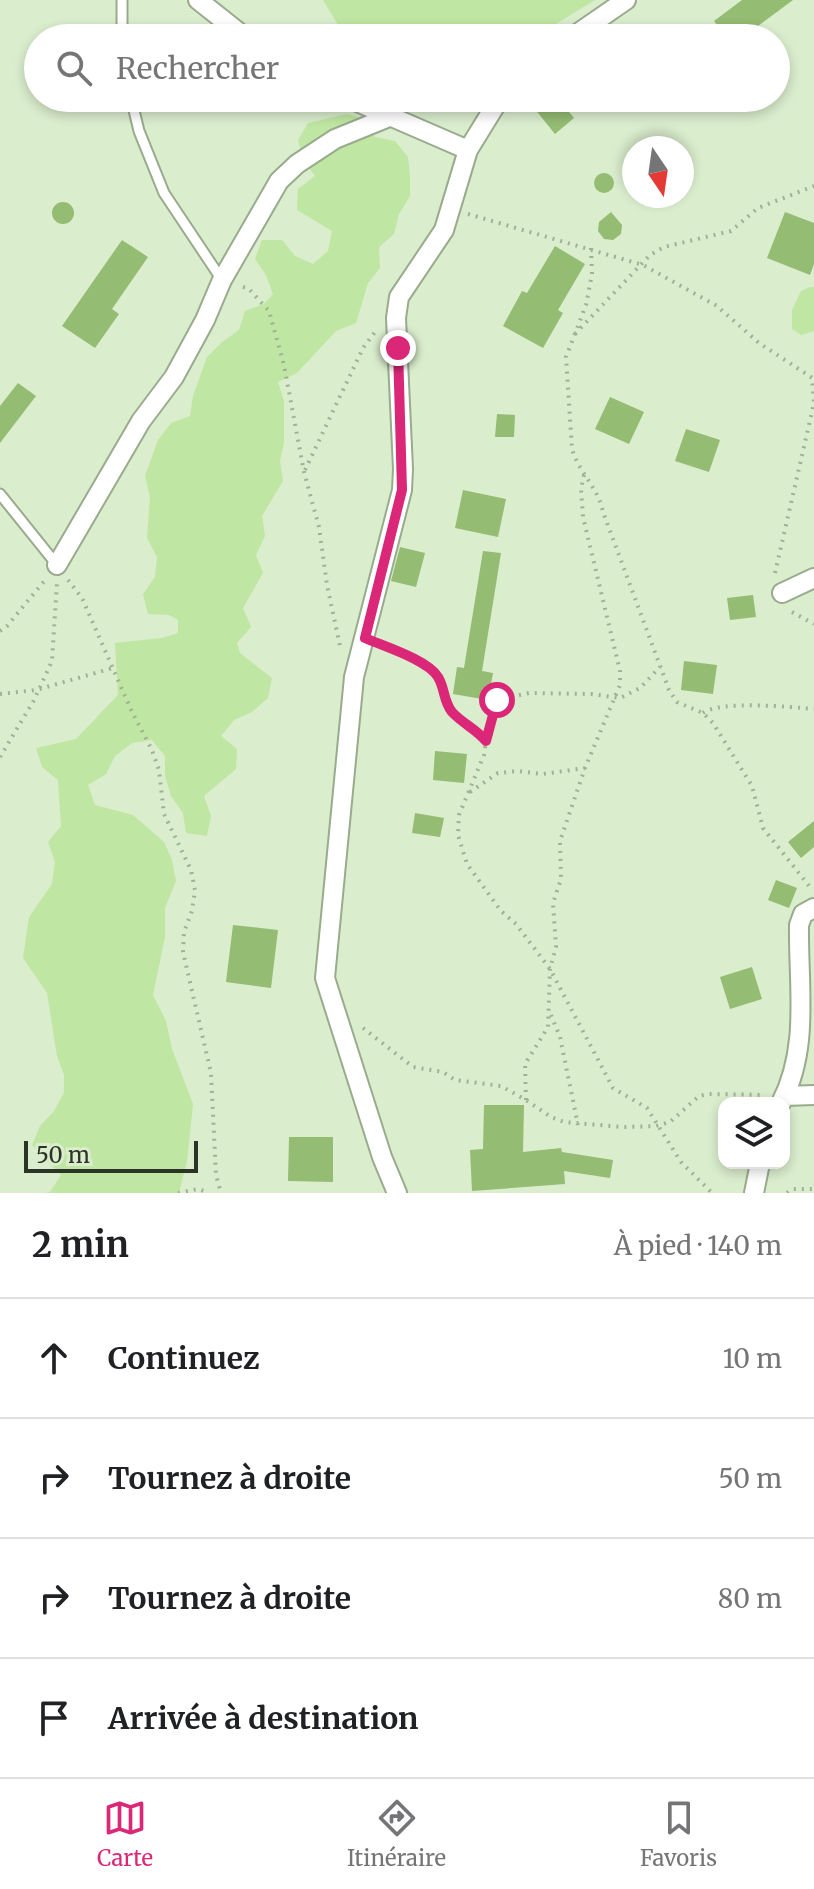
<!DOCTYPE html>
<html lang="fr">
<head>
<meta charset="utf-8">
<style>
  :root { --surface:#fff; --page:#f2f2f2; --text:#202124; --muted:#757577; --line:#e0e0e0; --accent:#db2777 }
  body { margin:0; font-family:Merriweather,serif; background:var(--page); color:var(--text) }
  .controls { position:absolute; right:24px; bottom:24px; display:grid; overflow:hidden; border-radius:16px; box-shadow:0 4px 12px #0003 }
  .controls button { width:72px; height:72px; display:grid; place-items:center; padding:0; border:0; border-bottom:2px solid var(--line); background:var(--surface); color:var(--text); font:40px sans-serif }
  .compass { position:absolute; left:622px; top:136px; width:72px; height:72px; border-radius:50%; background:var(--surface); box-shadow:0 4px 12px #0003; rotate:167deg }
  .scale { position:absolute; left:24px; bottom:20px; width:174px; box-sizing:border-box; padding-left:8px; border:4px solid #2c3327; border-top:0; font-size:22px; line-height:28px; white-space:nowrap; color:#2c3327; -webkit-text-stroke:6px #daedcd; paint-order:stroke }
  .stop { position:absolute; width:24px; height:24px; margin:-18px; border:6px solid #db2777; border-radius:50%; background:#fff }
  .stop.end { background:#db2777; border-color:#fff; box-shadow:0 2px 8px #0008 }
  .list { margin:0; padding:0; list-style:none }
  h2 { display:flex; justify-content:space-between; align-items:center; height:104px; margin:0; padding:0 32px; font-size:34px }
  h2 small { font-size:26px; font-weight:400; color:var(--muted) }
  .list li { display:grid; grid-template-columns:52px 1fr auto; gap:24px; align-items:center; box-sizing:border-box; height:120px; padding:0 32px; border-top:2px solid var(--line) }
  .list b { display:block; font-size:30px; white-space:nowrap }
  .list em { font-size:26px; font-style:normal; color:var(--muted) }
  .icon { flex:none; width:44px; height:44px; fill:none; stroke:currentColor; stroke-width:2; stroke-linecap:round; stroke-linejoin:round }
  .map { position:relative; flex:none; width:814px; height:1193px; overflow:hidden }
  .search { position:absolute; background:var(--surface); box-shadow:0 4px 12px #0003; left:24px; right:24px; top:24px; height:88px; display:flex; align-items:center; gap:20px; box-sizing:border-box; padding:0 28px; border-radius:44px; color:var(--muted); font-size:30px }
  .sheet { height:584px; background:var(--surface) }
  nav { display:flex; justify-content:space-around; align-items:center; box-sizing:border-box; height:112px; border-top:2px solid var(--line); background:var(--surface); font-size:22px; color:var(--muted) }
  nav a { display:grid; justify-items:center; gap:4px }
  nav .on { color:var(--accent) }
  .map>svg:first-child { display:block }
</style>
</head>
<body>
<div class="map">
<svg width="814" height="1193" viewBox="0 0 814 1193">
  <rect width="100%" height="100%" fill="#daedcd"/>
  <path fill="#bfe6a2" d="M 323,0 L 595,0 L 533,38 L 346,38 Z
    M 347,114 L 366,119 L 375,137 L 395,141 L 408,157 L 410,176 L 410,196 L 399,214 L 394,234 L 379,247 L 380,268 L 368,283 L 356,323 L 336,331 L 297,373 L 278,382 L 284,401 L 284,442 L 280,461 L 283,481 L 262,516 L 265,536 L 256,555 L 263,573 L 243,608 L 251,627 L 237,643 L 240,653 L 272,678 L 268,698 L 252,712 L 234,720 L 221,736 L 237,749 L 236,769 L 204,796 L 211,816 L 207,836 L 186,833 L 183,813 L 171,796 L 165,776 L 165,756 L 152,740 L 132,743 L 115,756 L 106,774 L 88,785 L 95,805 L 133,815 L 164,842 L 172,860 L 176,881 L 165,908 L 165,937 L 153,995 L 166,1021 L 172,1049 L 193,1104 L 187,1161 L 179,1193 L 45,1193 L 50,1192 L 61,1175 L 32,1145 L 40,1126 L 54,1111 L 64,1093 L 64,1075 L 57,1056 L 47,993 L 23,958 L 29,917 L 52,884 L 55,862 L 48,842 L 61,826 L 58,780 L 42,767 L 36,748 L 76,739 L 118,695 L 115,643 L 162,638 L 178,633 L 178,620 L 169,615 L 148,614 L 143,594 L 155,577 L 157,557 L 147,538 L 150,497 L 145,476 L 158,440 L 171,423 L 190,416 L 193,396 L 207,357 L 222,342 L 239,330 L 245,311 L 264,304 L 273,294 L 266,275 L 255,259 L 262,240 L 282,240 L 295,256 L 313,264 L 328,251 L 332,231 L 297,210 L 298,189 L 315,176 L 303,159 L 298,140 L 308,123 Z
    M 810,287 L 814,287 L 814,331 L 801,335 L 792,329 L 792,310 L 801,291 Z"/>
  <path fill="#94bc73" d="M 742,0 L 793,0 L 742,38 L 727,38 L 714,21 Z
    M 526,98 L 558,98 L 574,118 L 555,134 Z
    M594 183a10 10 0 1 1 20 0a10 10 0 1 1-20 0Z
    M52 213a11 11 0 1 1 22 0a11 11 0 1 1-22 0Z
    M 611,212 L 622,225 L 621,234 L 613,240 L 604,239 L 598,231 L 599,222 Z
    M 785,212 L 814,223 L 814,264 L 810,275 L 767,258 Z
    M 122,240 L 148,257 L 112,309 L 119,314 L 95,348 L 62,326 Z
    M 555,246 L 585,264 L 558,310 L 563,313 L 543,348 L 503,326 L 522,291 L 527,293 Z
    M 18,383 L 36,396 L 0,443 L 0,406 Z
    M 610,397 L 644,412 L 629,444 L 595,429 Z
    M 497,414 L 515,415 L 514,437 L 495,437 Z
    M 686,429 L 720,440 L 709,472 L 675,461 Z
    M 463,490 L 506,499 L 498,537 L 455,528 Z
    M 400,547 L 425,553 L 416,587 L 391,581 Z
    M 483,551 L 501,553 L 482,671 L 493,673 L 488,700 L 453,694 L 457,667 L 464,668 Z
    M 753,595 L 756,617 L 730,620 L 727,598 Z
    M 684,661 L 717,665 L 713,694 L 681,690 Z
    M 435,751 L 467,754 L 464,783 L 433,780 Z
    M 415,813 L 444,818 L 440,837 L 412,833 Z
    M 814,821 L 814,847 L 801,858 L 788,842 Z
    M 776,880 L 797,888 L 789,908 L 768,900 Z
    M 233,925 L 278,930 L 271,988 L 226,982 Z
    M 752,967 L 762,999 L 730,1009 L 720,977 Z
    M 484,1105 L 524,1105 L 523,1152 L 561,1148 L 562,1152 L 613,1160 L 610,1178 L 564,1171 L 565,1184 L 472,1191 L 470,1150 L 483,1149 Z
    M 289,1137 L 333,1137 L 333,1182 L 288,1181 Z"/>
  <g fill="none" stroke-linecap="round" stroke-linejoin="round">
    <g stroke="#99ab8d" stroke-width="13">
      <path id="service" d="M 122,0 L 122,38
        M 131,98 L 139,131 L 164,193 L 222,280
        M 0,494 L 57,565"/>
    </g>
    <g stroke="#99ab8d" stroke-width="22">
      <path id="minor" d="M 198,0 L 246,38
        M 571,38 L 626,0
        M 348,98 L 468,150
        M 57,565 L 141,421 L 174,377 L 205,320 L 222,280 L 279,181 L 297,164 L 335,139 L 389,117
        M 782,593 L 814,578
        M 785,1096 L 814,1095
        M 781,1103 C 810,1047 798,986 799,925 L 803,914 L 814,908
        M 397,1193 L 382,1157 L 325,978 L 354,677 L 402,490 L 403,469 L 396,318 L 399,297 L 444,230 L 468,150 L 500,98
        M 754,1193 L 760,1163"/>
    </g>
    <path stroke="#a1b097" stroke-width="4" stroke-dasharray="2 6" stroke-linecap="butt" d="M 468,214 L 643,265 L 717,306 L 759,343 L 814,379
      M 591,248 L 592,274 L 586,305 L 566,357 L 572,449 C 579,473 598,487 603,512 L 669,690 L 677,702 L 703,713 L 713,723 L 752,786 L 763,828 L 810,887
      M 243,287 L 249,289 L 269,311 L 284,365 L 304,472 L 319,527 L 327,585 L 340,646
      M 575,334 L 650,255 L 664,247 L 731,231 L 758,208 L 814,186
      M 305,470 L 363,348 L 375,332
      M 775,573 L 814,403 L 812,378
      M 68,580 L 82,598 L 132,712 L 152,750 L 159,770 L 164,814 L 191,870 L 195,890 L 192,911 L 184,932 L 183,952 L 211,1073 L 216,1175 L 221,1193
      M 792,612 L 814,624
      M 0,631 L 7,626 L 46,579
      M 383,646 C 399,653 428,661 438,677 C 445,688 443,702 452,712 C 462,723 476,729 486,741 L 484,755 L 459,815 L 458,835 L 467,864 L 501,911 L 516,924 L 550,969 L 613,1088 L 647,1108 L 681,1162 L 712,1193
      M 0,694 L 36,690 L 113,668
      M 703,713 C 720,700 791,707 814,709
      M 486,740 L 497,700 L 529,693 L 591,694 L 620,698 L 640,688 L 660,667
      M 0,757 L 33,702 L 52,661 L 57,583
      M 470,792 L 498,773 L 518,771 L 543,774 L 585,768
      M 551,1015 L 560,1037 L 578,1125
      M 363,1028 L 413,1067 L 443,1072 L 455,1080 L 501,1086 L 526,1100 L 551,1117 L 564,1122 L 623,1127 L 656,1126 L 670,1122 L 699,1096 L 708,1094 L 765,1095
      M 526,1100 L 525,1064 L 548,1027 L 550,969 L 556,947 L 553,903 L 561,879 L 560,841 L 585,768 L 620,685 L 620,671 L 583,517 L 581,489 L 584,475
      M 178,1193 L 198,1189 L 209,1193
      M 787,1193 L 793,1189 L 814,1189"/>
    <use href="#service" stroke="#fff" stroke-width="9"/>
    <use href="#minor" stroke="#fff" stroke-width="18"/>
  </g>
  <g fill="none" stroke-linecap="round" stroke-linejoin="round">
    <path stroke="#db2777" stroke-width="10" d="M 398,348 L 402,490 L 365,638 C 383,646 428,660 438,677 C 445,688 443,701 452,712 C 462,723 476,729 486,741 L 497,700"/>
  </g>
</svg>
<div class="controls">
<button><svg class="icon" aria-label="layers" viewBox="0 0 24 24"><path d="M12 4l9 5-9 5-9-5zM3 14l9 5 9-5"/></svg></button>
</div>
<svg class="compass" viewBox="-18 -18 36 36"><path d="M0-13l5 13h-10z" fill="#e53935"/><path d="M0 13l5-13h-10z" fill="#757577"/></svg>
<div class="scale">50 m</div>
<div class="stop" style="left:497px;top:700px"></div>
<div class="stop end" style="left:398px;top:348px"></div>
<div class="search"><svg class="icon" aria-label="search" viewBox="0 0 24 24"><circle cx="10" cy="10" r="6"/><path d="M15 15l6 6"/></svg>Rechercher</div>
</div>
<section class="sheet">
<h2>2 min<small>À pied · 140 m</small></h2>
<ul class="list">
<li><svg class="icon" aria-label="ahead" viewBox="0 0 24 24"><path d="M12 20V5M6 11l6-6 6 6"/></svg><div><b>Continuez</b></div><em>10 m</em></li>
<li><svg class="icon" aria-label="right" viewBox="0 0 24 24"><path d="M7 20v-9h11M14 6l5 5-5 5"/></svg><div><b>Tournez à droite</b></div><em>50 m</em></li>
<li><svg class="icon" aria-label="right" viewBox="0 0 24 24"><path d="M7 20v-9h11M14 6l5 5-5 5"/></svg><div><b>Tournez à droite</b></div><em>80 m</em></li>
<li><svg class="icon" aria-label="arrive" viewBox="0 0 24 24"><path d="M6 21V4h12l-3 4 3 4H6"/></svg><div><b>Arrivée à destination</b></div></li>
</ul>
</section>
<nav>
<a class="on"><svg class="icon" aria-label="map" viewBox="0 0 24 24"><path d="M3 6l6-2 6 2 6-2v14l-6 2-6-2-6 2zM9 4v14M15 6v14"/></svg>Carte</a>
<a><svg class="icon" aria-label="directions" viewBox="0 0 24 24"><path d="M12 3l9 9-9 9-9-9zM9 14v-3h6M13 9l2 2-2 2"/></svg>Itinéraire</a>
<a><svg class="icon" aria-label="saved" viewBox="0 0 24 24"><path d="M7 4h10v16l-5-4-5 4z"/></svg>Favoris</a>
</nav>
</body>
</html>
